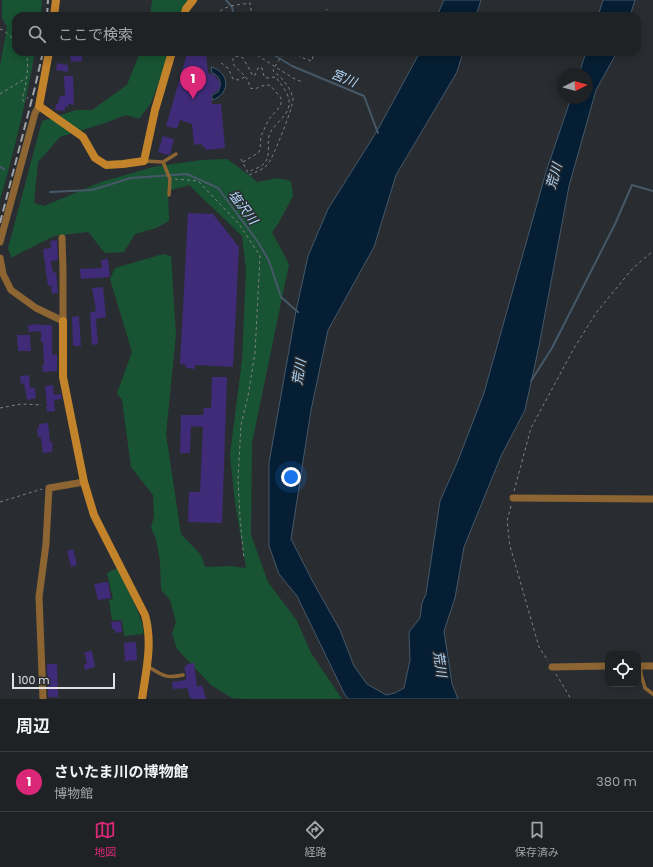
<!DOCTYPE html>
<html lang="ja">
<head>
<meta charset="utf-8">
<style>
  :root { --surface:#1f2225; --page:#272a2d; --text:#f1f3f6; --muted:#a1a4a7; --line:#3c3f42; --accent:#db2777 }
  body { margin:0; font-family:Poppins,"Noto Sans JP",sans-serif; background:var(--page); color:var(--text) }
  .controls { position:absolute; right:12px; bottom:12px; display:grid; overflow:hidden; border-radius:8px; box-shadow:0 2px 10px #0003 }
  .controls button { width:36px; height:36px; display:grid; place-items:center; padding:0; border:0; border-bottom:1px solid var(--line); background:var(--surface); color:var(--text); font:20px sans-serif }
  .compass { position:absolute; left:557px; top:68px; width:36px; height:36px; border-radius:50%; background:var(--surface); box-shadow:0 2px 10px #0003; rotate:84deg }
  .scale { position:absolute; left:12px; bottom:10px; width:103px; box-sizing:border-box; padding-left:4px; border:2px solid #dfe1e4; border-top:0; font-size:11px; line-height:14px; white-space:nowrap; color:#dfe1e4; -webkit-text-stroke:3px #292d31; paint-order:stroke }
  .you { position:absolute; left:291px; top:477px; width:14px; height:14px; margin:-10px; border:3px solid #fff; border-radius:50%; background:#1a73e8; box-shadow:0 0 0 6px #1a73e833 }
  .badge { display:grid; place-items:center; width:26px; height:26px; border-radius:50%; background:var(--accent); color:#fff; font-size:13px; font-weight:700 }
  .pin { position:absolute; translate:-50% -33px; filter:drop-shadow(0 1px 2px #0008) }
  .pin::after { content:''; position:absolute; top:21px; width:14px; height:12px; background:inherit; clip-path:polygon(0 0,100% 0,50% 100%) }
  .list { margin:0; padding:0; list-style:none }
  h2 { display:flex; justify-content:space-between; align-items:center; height:52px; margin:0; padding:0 16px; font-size:17px }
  h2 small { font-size:13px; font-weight:400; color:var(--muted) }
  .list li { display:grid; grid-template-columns:26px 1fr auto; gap:12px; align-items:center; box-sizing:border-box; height:60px; padding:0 16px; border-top:1px solid var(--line) }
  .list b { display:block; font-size:15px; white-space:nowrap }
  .list p { margin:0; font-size:13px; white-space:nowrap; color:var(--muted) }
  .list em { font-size:13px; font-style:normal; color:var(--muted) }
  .icon { flex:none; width:22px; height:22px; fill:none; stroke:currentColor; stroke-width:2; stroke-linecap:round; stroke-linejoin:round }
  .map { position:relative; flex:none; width:653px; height:699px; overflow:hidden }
  .search { position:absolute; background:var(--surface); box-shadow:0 2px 10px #0003; left:12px; right:12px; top:12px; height:44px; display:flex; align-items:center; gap:10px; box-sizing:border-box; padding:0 14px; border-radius:12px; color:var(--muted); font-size:15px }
  .sheet { height:112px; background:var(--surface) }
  nav { display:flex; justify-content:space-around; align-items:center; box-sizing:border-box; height:56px; border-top:1px solid var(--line); background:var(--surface); font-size:11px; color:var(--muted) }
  nav a { display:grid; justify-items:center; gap:2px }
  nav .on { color:var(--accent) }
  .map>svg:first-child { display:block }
</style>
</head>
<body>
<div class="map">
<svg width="653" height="699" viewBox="0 0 653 699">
  <rect width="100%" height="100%" fill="#292d31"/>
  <path fill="#185433" d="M 2,0 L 42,0 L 41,16 L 16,16 L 16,52 L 35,52 C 26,102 14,152 0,200 L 0,66 L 7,27 L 2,18 Z
    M 152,0 L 188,0 L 183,16 L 150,16 Z
    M 140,52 L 170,52 L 151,103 L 139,119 L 126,115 L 105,123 L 60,137 L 38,162 L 34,203 L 44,206 L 101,182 L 153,167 L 201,160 L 227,159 L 249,175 L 257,182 L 277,178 L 291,181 L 293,196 L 278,224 L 272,232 L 289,264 L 252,443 L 251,535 L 268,582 L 297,621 L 311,653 L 342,699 L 245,699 L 232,698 L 211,685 L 177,649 L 172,633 L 176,622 L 170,600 L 161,590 L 160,561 L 156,539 L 151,528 L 154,516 L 153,495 L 131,467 L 122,400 L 117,393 L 132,352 L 110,279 L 115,268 L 163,254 L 171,256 L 176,334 L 166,434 L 181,534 L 201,555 L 205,567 L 230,566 L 246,568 L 235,503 L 230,455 L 242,360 L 246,270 L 242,236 L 189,185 L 168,191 L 169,221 L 156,228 L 135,234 L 124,252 L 105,253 L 88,232 L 54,236 L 18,254 L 12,258 L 8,248 L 42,121 L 76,110 L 92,110 L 127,85 Z
    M 117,568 C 122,580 147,623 143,634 L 124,636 L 122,620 L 112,620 L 109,600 L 113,599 L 107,573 Z"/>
  <path fill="#051e33" stroke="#465868" d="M 444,0 L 481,0 L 476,16 L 437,16 Z
    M 603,0 L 635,0 L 630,16 L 598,16 Z
    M 420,52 L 463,52 L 457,72 L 396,175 L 374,247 L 328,330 L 311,410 L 291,539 L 313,582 L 340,630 L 354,666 L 367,684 L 386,695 L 395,693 L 404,688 L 410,660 L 409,632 L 420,618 L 422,603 L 426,594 L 440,501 L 457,463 L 484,393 L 546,172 L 571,98 L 587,98 L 587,74 L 579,74 L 586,52 L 617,52 L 596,90 L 569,186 L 539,346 L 525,410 L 501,456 L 464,547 L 455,598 L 444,631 L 452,684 L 458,699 L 348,699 L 344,693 L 297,596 L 279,574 L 269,546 L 269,463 L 296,311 L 308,256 L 328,209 L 377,131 Z
    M 211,67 C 230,72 231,94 212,100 L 212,95 L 218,92 C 222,84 221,76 212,73 Z"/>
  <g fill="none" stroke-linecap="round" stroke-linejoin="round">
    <path stroke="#465868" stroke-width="2" d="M 226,0 L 232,7 L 234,16
      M 269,52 L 292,66 L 364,96 L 378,133
      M 0,167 L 4,169
      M 50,192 L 92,190 L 131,178 L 187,174 L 218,188 L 258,242 L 269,261 L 281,297 L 298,312
      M 531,381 L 552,348 L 615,224 L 632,185 L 653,191"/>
  </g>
  <path fill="#402b78" d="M 70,52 L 82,52 L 82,61 L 71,62 Z
    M 189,52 L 206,52 L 208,73 L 214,75 L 219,81 L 220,86 L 218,90 L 211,95 L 212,104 L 221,104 L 225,148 L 206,150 L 205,147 L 202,147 L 202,144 L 194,145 L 192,124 L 180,120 L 177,129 L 166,126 L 187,54 L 188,55 Z
    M 57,63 L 68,65 L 68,72 L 56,70 Z
    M 64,76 L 73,76 L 74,105 L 69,104 L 67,107 L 65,106 L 65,111 L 55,110 L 56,104 L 58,104 L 60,96 L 65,96 Z
    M 163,136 L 174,139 L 170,154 L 168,155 L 158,152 Z
    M 188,213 L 213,214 L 239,247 L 233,367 L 195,365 L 195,369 L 186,368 L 186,365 L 180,364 Z
    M 57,240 L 58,260 L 51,261 L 53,273 L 56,272 L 58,293 L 52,294 L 51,285 L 48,286 L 43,249 L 51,248 L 50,241 Z
    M 108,259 L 110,277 L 81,279 L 80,269 L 102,268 L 101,260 Z
    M 103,287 L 106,317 L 96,319 L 98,344 L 92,345 L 90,313 L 96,311 L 92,288 Z
    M 79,316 L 81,346 L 73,346 L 72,317 Z
    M 39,324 L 39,325 L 52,325 L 52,355 L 57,354 L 57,371 L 43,372 L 42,365 L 44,365 L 43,342 L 41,342 L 41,331 L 29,332 L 28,325 Z
    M 17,335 L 30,335 L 31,351 L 18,351 Z
    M 29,375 L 30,388 L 35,388 L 36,398 L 27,400 L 24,383 L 21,384 L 20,376 Z
    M 212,377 L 227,377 L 222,523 L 188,522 L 189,492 L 200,492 L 203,427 L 191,426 L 190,453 L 180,453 L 181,415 L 203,415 L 204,408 L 211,408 Z
    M 53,385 L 54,395 L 61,394 L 62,399 L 54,400 L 55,411 L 47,412 L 46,406 L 47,406 L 45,386 Z
    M 48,423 L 50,442 L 52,442 L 53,449 L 52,449 L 52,452 L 43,453 L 41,437 L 38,437 L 37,428 L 39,428 L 39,424 Z
    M 73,549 L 77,565 L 71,567 L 67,551 Z
    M 108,582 L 111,598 L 98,600 L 94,584 Z
    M 121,621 L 122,632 L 115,633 L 115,629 L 112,629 L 111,622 Z
    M 136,642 L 137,660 L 125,661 L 124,643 Z
    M 92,651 L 95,667 L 85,670 L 84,664 L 87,664 L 84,652 Z
    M 194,663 L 197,687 L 202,685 L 206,699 L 191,699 L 187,688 L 173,689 L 172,682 L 186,680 L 186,675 L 184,666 L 187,666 L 187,664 Z
    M 47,664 L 57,664 L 58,697 L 48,697 Z"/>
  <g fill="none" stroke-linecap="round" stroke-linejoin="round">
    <path stroke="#7e8285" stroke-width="1" stroke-dasharray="3 3" stroke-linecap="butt" d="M 217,16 C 220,5 240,5 250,3 L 252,16
      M 325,16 L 327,9
      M 0,29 L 3,30 L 16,41
      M 26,52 C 29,63 27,77 25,88 C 24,93 22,96 23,101 L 25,101 L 28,97
      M 252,52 L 293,78 L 302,82
      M 292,52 L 303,58 L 312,61 L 314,52
      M 221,63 L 228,68 L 233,79 L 238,80 L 245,77
      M 0,94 L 26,78
      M 241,159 L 249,175 C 256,172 263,170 268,164 C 273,158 294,106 293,98 C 291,89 282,77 273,71 L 274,68 L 284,52
      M 243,162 L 258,153 L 260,150 L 261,136 L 269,119 L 278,109 L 281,104 L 281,98 L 270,85 L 261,86 L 255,89 L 250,88 C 248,75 241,74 233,64 L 233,58 L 238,56 L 243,58 L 253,76 L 255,75 L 258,68 L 260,67 L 262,68 L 264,76 L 266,78 L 276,77 C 281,85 291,95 289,105 C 288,116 275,123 270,133 C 266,142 271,152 266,161 C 263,167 254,169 248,172
      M 175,179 L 198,181 L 239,224 L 260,256 L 255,353 L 248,396 L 241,425 L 238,479 L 240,518 L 244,559
      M 0,408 L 21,404 L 42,405
      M 514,491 L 531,428 L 573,350 L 596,313 L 633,268 L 653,251
      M 0,502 L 42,489
      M 511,506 L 507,521 L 510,546 L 539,647 L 548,661
      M 556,674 L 571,699"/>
    <path stroke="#8c6533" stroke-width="3.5" d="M 144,161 L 163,162 L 176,154
      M 163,162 L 170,179 L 169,195
      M 147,666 C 162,675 165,679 183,675
      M 640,666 L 641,674 L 645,688 L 653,694"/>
    <path stroke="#8c6533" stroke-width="7" d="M 0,242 L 35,113 L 39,106
      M 0,258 L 3,274 L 11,290 L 36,308 L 63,321 L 63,270 L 62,238
      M 513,498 L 653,499
      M 638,666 L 653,666
      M 552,667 L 608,666
      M 43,699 L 39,597 L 46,544 L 49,488 L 84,482"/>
    <path stroke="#c2832b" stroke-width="8" d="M 54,16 L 56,0
      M 184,16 L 186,9 L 193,0
      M 49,52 L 39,106 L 83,137 L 95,158 L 106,165 L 123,164 L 144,161 L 155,110 L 172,52
      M 63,321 L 63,377 L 84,482 L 94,515 L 102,531 L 145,615 C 153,643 146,671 142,699"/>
    <path stroke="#a2a5a8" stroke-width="2" stroke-dasharray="8 4" stroke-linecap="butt" d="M 47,16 L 48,0
      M 0,223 L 34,91 L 43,52"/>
  </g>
  <g text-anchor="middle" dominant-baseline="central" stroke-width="3" stroke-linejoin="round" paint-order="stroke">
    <g font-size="13" font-style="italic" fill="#b2d8fa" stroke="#292d31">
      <text transform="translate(344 78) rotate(22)">宮川</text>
      <text transform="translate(554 176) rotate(-74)">荒川</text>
      <text transform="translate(243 207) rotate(53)">塩沢川</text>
      <text transform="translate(299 372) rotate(-81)">荒川</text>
      <text transform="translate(440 664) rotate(82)">荒川</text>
    </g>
  </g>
</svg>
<div class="controls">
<button><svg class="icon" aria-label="locate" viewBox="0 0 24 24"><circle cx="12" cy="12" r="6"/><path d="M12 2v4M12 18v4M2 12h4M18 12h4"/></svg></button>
</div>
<svg class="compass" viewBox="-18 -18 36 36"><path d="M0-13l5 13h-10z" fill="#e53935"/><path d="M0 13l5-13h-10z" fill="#a1a4a7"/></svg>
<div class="scale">100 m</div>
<div class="you"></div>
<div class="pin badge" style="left:193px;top:99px">1</div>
<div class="search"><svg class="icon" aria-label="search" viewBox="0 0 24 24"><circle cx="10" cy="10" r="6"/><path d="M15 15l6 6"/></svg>ここで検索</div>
</div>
<section class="sheet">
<h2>周辺<small></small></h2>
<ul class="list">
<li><span class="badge">1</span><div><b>さいたま川の博物館</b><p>博物館</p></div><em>380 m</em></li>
</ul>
</section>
<nav>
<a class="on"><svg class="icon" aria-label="map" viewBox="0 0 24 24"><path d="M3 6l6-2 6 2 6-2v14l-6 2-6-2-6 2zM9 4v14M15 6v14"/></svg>地図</a>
<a><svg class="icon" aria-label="directions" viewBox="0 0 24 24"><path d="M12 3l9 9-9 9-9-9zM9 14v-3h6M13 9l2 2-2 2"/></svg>経路</a>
<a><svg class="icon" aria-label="saved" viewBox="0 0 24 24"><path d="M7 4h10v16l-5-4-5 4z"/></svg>保存済み</a>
</nav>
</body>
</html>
